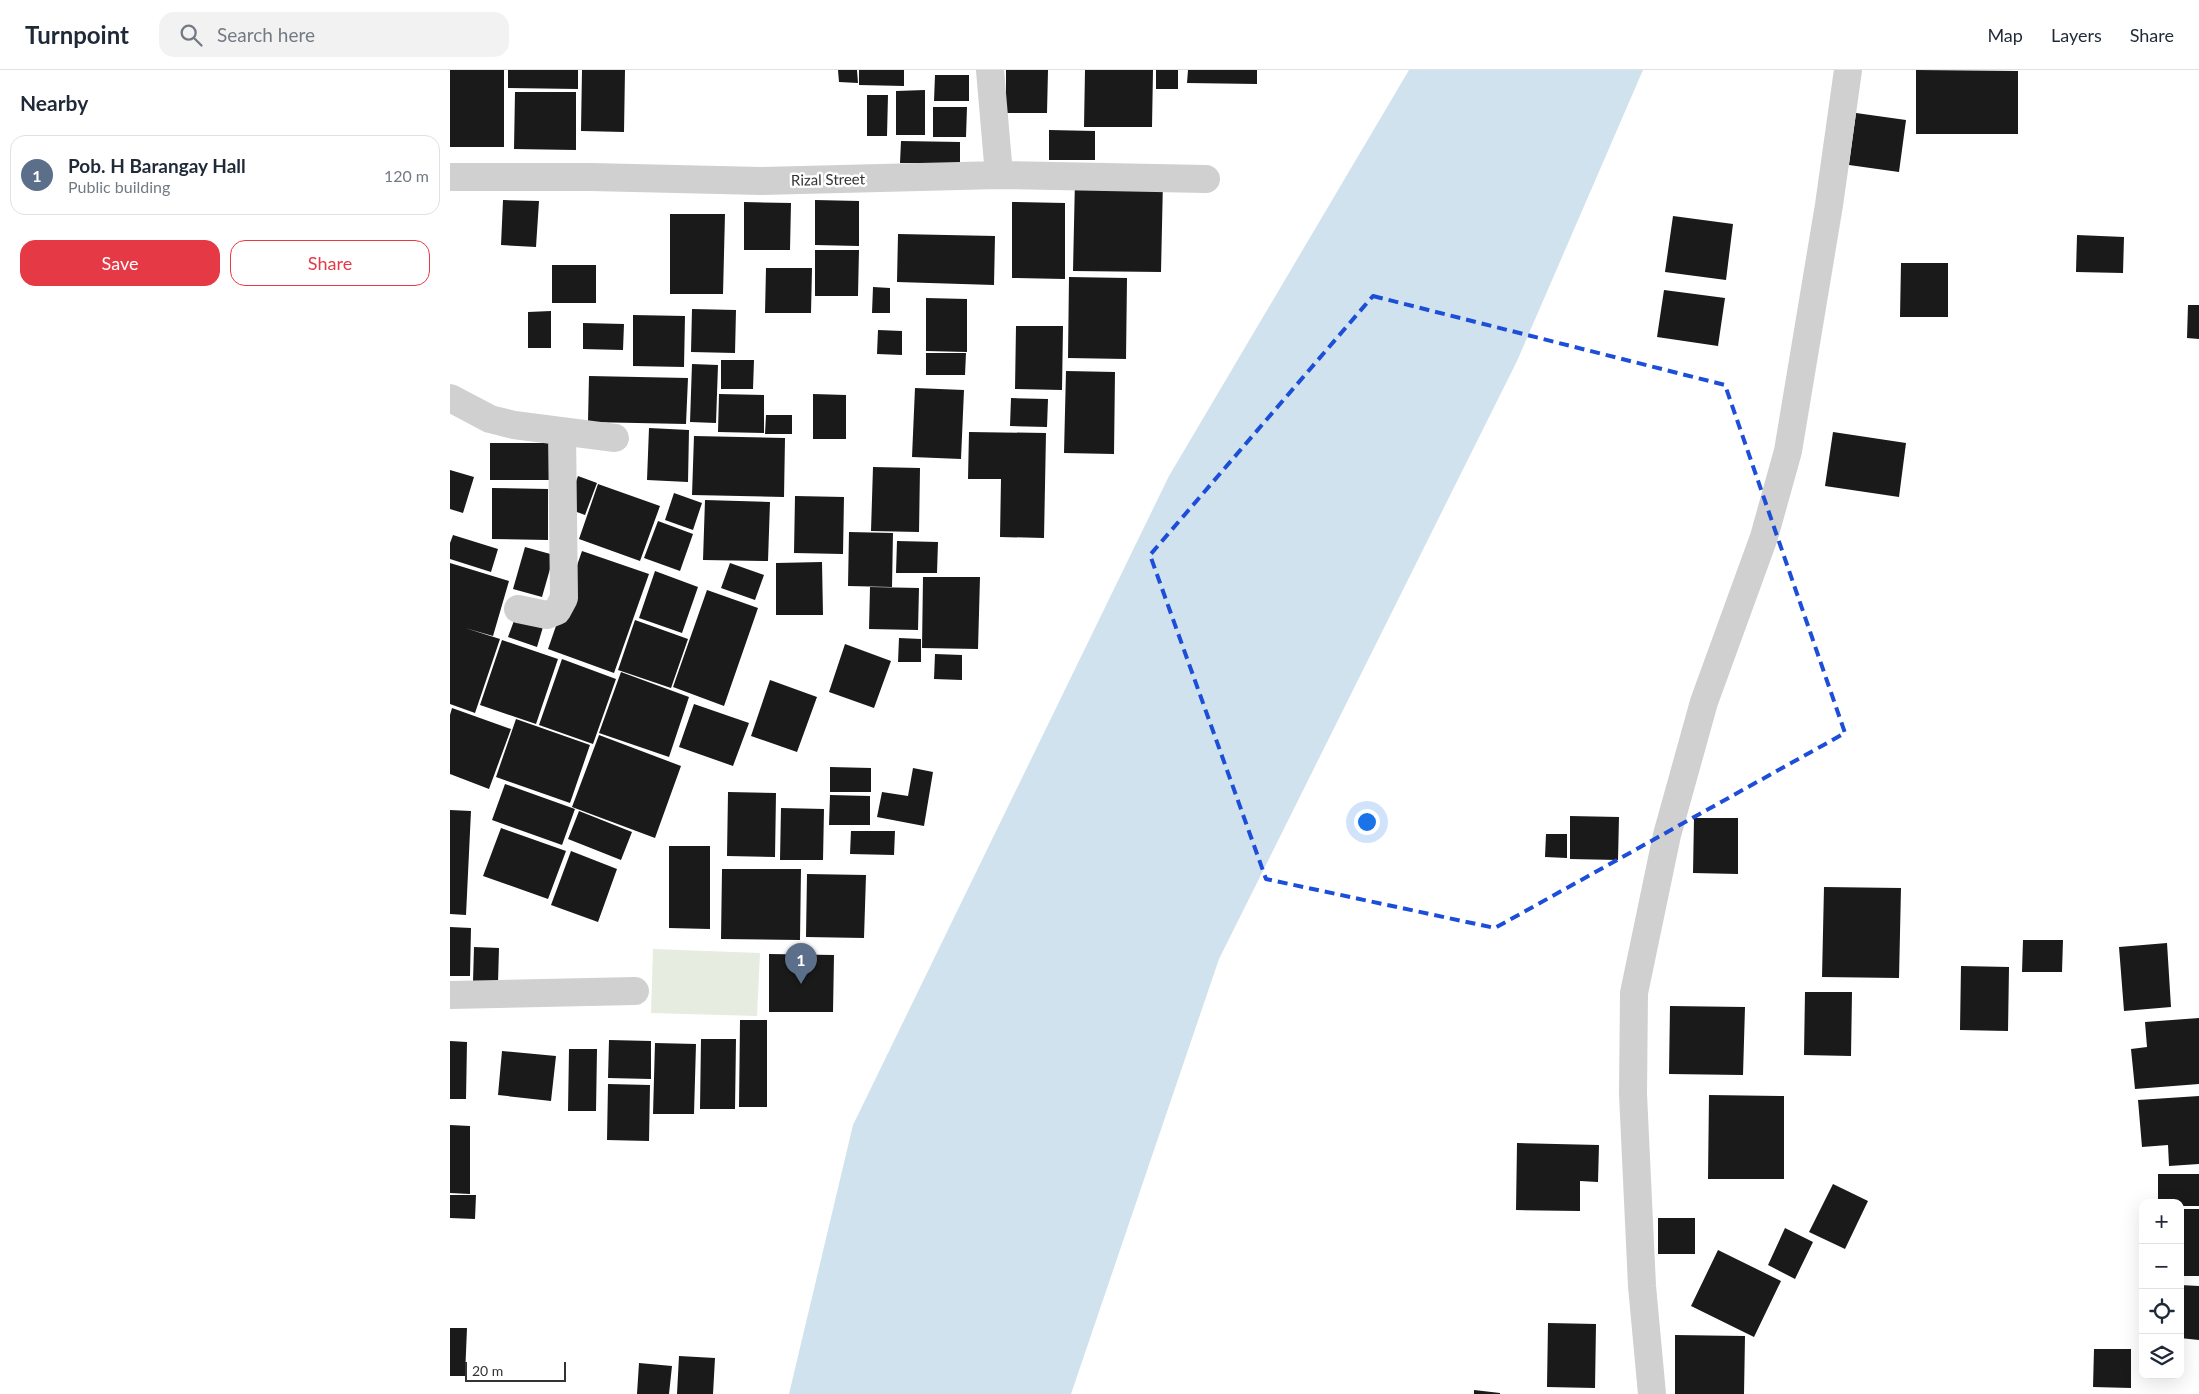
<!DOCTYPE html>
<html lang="en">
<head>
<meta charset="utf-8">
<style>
  :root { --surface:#fff; --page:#f2f2f3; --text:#1f2937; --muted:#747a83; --line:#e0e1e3; --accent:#e63946 }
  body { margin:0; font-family:Lato,sans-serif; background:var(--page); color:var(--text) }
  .controls { position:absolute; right:15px; bottom:15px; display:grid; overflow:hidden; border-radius:10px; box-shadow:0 5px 20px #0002 }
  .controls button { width:45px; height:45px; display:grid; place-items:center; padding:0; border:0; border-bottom:1px solid var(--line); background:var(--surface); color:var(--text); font:25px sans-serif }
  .scale { position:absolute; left:15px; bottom:12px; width:101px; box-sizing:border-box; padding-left:5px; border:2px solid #333; border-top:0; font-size:14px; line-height:18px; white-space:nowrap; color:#333; -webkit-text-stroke:4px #fff; paint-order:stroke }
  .you { position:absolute; left:916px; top:751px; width:18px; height:18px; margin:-12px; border:4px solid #fff; border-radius:50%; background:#1a73e8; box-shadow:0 0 0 8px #1a73e833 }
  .badge { display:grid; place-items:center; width:32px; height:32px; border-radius:50%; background:var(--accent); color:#fff; font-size:16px; font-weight:700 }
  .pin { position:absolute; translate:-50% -41px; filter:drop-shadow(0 1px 2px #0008) }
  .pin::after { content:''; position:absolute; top:26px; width:18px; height:15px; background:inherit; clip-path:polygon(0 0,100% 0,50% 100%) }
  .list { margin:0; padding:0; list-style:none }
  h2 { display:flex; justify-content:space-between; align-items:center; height:65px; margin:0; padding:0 20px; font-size:21px }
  h2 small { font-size:16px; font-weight:400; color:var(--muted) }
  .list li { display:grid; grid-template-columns:32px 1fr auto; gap:15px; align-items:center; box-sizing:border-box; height:80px; margin:0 10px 10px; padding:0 10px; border:1px solid var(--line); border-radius:15px }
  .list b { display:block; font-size:19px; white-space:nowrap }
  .list p { margin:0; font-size:16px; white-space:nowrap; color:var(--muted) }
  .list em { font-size:16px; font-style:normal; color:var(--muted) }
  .actions { display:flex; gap:10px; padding:15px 20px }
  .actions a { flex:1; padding:11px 0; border:1px solid var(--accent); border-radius:15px; text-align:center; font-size:18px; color:var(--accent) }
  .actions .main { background:var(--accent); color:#fff }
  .icon { flex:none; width:28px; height:28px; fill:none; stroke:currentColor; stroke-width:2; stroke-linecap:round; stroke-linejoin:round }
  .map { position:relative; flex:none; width:1749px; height:1324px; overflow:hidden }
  header { display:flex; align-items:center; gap:30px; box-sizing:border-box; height:70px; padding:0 25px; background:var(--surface); border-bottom:1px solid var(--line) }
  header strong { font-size:24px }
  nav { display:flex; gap:28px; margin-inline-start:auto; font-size:18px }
  .search { width:350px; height:45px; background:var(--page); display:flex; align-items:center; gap:12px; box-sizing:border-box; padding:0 18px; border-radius:15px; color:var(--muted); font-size:19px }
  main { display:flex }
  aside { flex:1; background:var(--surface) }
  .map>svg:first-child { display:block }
</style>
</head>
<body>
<header>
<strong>Turnpoint</strong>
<div class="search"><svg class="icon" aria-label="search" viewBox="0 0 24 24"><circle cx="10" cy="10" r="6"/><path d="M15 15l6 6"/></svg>Search here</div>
<nav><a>Map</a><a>Layers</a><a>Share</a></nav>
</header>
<main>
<aside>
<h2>Nearby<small></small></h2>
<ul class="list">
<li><span class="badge" style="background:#5c6f8a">1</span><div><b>Pob. H Barangay Hall</b><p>Public building</p></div><em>120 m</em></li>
</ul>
<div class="actions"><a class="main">Save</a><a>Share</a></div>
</aside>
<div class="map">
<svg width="1749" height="1324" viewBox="0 0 1749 1324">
  <rect width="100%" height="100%" fill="#fff"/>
  <path fill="#e6ecdf" d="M 203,879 L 310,883 L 307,946 L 201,943 Z"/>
  <path fill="#cfe2ee" d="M 959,0 L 1193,0 L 1067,291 L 769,889 L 621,1324 L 339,1324 L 403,1055 L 719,406 Z"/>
  <path fill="#1a1a1a" d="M 0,0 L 54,0 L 54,77 L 0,77 Z
    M 58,0 L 128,0 L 128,19 L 58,18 Z
    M 132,0 L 175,0 L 174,62 L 131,61 Z
    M 388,0 L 407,0 L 408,13 L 389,12 Z
    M 409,0 L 454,0 L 454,16 L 409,15 Z
    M 556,0 L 598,0 L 597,43 L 556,43 Z
    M 635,0 L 703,0 L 702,57 L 634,57 Z
    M 706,0 L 728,0 L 728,19 L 706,19 Z
    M 738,0 L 807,0 L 807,14 L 737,13 Z
    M 1466,0 L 1568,1 L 1568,64 L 1466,64 Z
    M 485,5 L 519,5 L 519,31 L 484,31 Z
    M 475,20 L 475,65 L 446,65 L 446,21 Z
    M 65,22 L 126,22 L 126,80 L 64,79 Z
    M 417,25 L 438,25 L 437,66 L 417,66 Z
    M 483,37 L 517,37 L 516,67 L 483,67 Z
    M 1406,43 L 1456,50 L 1449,102 L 1399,95 Z
    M 599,60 L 645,61 L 645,90 L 599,90 Z
    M 451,71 L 510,72 L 510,93 L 450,93 Z
    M 625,109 L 713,110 L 711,202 L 623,201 Z
    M 53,130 L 89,131 L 86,177 L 51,175 Z
    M 365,130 L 409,131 L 409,176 L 365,175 Z
    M 294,132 L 341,133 L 340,180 L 294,180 Z
    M 562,132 L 615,133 L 615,209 L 562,208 Z
    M 220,144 L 275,144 L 273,224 L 220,224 Z
    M 1223,146 L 1283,154 L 1276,210 L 1215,202 Z
    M 448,164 L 545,166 L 544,215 L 447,212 Z
    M 1627,165 L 1674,167 L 1673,203 L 1626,202 Z
    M 365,180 L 409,180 L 408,226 L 365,226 Z
    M 1451,193 L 1498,193 L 1498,247 L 1450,247 Z
    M 102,195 L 146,195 L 146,233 L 102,233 Z
    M 316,198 L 362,198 L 361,243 L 315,243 Z
    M 619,207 L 677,208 L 676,289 L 618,288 Z
    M 423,217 L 440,218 L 440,243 L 422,243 Z
    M 1214,220 L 1275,228 L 1268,276 L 1207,267 Z
    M 476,228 L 517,229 L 517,282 L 476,281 Z
    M 1738,235 L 1749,235 L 1749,269 L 1737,268 Z
    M 242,239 L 286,240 L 285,283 L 241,282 Z
    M 101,241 L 101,278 L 78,278 L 78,242 Z
    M 183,245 L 235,246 L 234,297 L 183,296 Z
    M 133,253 L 174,254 L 173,280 L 133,279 Z
    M 566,256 L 613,256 L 612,320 L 565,319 Z
    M 428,260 L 452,261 L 452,285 L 427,284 Z
    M 476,283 L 516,283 L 515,305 L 476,305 Z
    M 271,290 L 304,290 L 303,319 L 271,319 Z
    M 242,294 L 268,295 L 266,353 L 240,352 Z
    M 616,301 L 665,302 L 664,384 L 614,383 Z
    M 139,306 L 238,308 L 236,354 L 138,352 Z
    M 465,318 L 514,320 L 511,389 L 462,387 Z
    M 269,324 L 314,325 L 314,363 L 268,362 Z
    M 363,324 L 396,325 L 396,369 L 363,369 Z
    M 561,328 L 598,329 L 597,357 L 560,356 Z
    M 316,345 L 342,345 L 342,364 L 315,364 Z
    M 199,358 L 239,360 L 238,412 L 197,410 Z
    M 519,362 L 596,363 L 594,468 L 550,467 L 551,409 L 518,409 Z
    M 1383,362 L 1456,373 L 1449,427 L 1375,416 Z
    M 244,366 L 335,368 L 334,427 L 242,425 Z
    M 40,373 L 100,373 L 100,410 L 40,410 Z
    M 423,397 L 470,398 L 469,462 L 421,461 Z
    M 0,400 L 24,407 L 13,443 L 0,439 Z
    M 128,406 L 147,413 L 135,445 L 116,438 Z
    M 148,414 L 210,436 L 190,491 L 129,469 Z
    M 42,418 L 98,419 L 98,470 L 42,469 Z
    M 224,423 L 252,433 L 243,460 L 215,450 Z
    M 345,426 L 394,427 L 393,484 L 344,483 Z
    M 255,430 L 320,432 L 318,491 L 253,490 Z
    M 208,451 L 243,464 L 230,501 L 194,488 Z
    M 399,462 L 443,463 L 442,517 L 398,516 Z
    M 3,465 L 48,479 L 41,502 L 0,489 L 0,473 Z
    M 447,471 L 488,472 L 487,503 L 446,503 Z
    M 75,477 L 104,485 L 92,527 L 63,519 Z
    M 132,481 L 199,504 L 164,603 L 98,579 Z
    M 372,492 L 373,545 L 326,545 L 326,493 Z
    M 0,493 L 59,511 L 43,566 L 15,558 L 50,569 L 25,643 L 0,634 Z
    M 280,493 L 314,505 L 305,530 L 271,518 Z
    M 205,501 L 248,517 L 232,563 L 189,548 Z
    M 473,507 L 530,507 L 528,579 L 472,578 Z
    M 420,517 L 469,518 L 468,560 L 419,559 Z
    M 257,520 L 308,538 L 274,636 L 223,617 Z
    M 65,548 L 93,557 L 87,577 L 58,567 Z
    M 185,550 L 238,569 L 221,618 L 168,600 Z
    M 449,568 L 471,569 L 471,592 L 448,592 Z
    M 52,570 L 108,589 L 86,654 L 30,635 Z
    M 395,574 L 441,591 L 424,638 L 379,622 Z
    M 485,584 L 512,585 L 512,610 L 484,609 Z
    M 112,589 L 166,609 L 143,674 L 89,655 Z
    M 171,602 L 239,627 L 219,687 L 149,663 Z
    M 320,610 L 367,627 L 347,682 L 301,666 Z
    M 244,634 L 299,653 L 283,696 L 229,677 Z
    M 2,638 L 61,659 L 39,719 L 0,704 L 0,645 Z
    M 66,649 L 140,675 L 120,733 L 46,707 Z
    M 149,665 L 231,696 L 205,768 L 122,737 Z
    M 380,697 L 421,698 L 421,722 L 380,722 Z
    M 463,698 L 483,702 L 474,756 L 427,747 L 432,722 L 458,726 Z
    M 55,714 L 125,739 L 112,775 L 42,750 Z
    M 278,722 L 326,723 L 325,787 L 277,786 Z
    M 380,725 L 420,726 L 420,755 L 379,755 Z
    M 331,738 L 374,739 L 373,790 L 330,790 Z
    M 0,740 L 21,741 L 16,845 L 0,844 Z
    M 129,741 L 182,762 L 171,790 L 118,769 Z
    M 1120,746 L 1169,747 L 1168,790 L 1120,789 Z
    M 1244,748 L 1288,748 L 1288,804 L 1243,803 Z
    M 51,758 L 116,781 L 98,829 L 33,806 Z
    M 401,761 L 445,761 L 444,785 L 400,784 Z
    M 1096,764 L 1117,764 L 1117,788 L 1095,787 Z
    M 219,776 L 260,776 L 260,859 L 219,858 Z
    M 121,781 L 167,799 L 148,852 L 101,835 Z
    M 272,799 L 351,799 L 350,870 L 271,869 Z
    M 357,804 L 416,805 L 414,868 L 356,867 Z
    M 1374,817 L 1451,818 L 1449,908 L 1372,907 Z
    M 0,857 L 21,858 L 20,906 L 0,906 Z
    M 1573,870 L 1613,870 L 1612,902 L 1572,902 Z
    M 1717,873 L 1721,937 L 1674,941 L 1669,877 Z
    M 24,877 L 49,878 L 48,913 L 23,912 Z
    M 319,884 L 384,885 L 383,942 L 319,942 Z
    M 1511,896 L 1559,897 L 1558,961 L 1510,960 Z
    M 1355,922 L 1402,922 L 1401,986 L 1354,985 Z
    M 1220,936 L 1295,937 L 1293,1005 L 1219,1004 Z
    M 1749,948 L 1749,1014 L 1685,1019 L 1681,979 L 1697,977 L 1695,952 Z
    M 290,950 L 317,950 L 317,1037 L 289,1037 Z
    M 251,969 L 286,969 L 285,1039 L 250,1039 Z
    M 159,970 L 201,971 L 201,1009 L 158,1008 Z
    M 0,971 L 17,972 L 16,1029 L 0,1029 Z
    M 205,973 L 246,974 L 244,1044 L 203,1044 Z
    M 119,979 L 147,979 L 146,1041 L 118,1041 Z
    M 52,981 L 106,986 L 101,1031 L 48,1025 Z
    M 158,1014 L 200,1015 L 199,1071 L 157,1070 Z
    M 1259,1025 L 1334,1026 L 1334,1109 L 1258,1109 Z
    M 1749,1026 L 1749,1094 L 1719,1096 L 1718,1075 L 1692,1077 L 1688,1030 Z
    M 0,1055 L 20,1056 L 20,1124 L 0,1123 Z
    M 1067,1073 L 1149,1075 L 1148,1112 L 1130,1111 L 1130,1141 L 1066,1140 Z
    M 1708,1104 L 1749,1104 L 1749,1136 L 1730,1136 L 1730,1133 L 1708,1133 Z
    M 1383,1114 L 1418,1131 L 1395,1179 L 1359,1162 Z
    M 0,1125 L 26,1125 L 25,1149 L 0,1148 Z
    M 1730,1139 L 1749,1139 L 1749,1206 L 1731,1206 Z
    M 1208,1148 L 1245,1148 L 1245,1184 L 1208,1184 Z
    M 1335,1158 L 1363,1172 L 1345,1209 L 1318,1195 Z
    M 1268,1180 L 1331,1211 L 1304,1267 L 1241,1236 Z
    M 1730,1215 L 1749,1216 L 1749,1270 L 1730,1268 Z
    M 1098,1253 L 1146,1254 L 1145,1318 L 1097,1317 Z
    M 0,1258 L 17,1258 L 15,1306 L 0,1306 Z
    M 1225,1265 L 1295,1266 L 1294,1324 L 1225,1324 Z
    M 1644,1279 L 1681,1279 L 1681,1318 L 1643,1317 Z
    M 229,1286 L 265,1288 L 263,1324 L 227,1324 Z
    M 189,1293 L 222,1296 L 219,1324 L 187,1324 Z
    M 1024,1320 L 1050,1323 L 1050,1324 L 1024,1324 Z"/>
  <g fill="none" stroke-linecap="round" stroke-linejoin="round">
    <path stroke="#d0d0d0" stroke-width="28" d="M 540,0 L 549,105
      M 0,107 L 141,107 L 311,111 L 549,105 L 756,109
      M 0,328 L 40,349 L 64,355 L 165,368
      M 68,539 L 97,545 L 107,541 L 114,528 L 112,362
      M 0,925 L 185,921
      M 1202,1324 L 1192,1216 L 1183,1024 L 1184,923 L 1217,765 L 1254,632 L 1314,467 L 1338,381 L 1379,135 L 1398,0"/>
  </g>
  <path fill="none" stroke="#1d4ed8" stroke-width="4" stroke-dasharray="10 6" stroke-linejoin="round" d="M 923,226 L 1275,315 L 1395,663 L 1045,858 L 816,809 L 700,485 Z"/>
  <g text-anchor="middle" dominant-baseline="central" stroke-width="5" stroke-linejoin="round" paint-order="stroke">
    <g font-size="15" fill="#333" stroke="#fff">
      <text transform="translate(378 109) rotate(-1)">Rizal Street</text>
    </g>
  </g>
</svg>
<div class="controls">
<button>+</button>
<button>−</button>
<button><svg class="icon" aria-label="locate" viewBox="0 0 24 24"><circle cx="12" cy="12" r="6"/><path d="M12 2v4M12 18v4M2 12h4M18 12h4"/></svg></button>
<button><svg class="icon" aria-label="layers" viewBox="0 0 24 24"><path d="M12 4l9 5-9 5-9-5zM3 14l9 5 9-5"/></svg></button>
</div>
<div class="scale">20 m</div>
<div class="you"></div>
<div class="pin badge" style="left:351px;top:914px;background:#5c6f8a">1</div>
</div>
</main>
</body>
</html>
